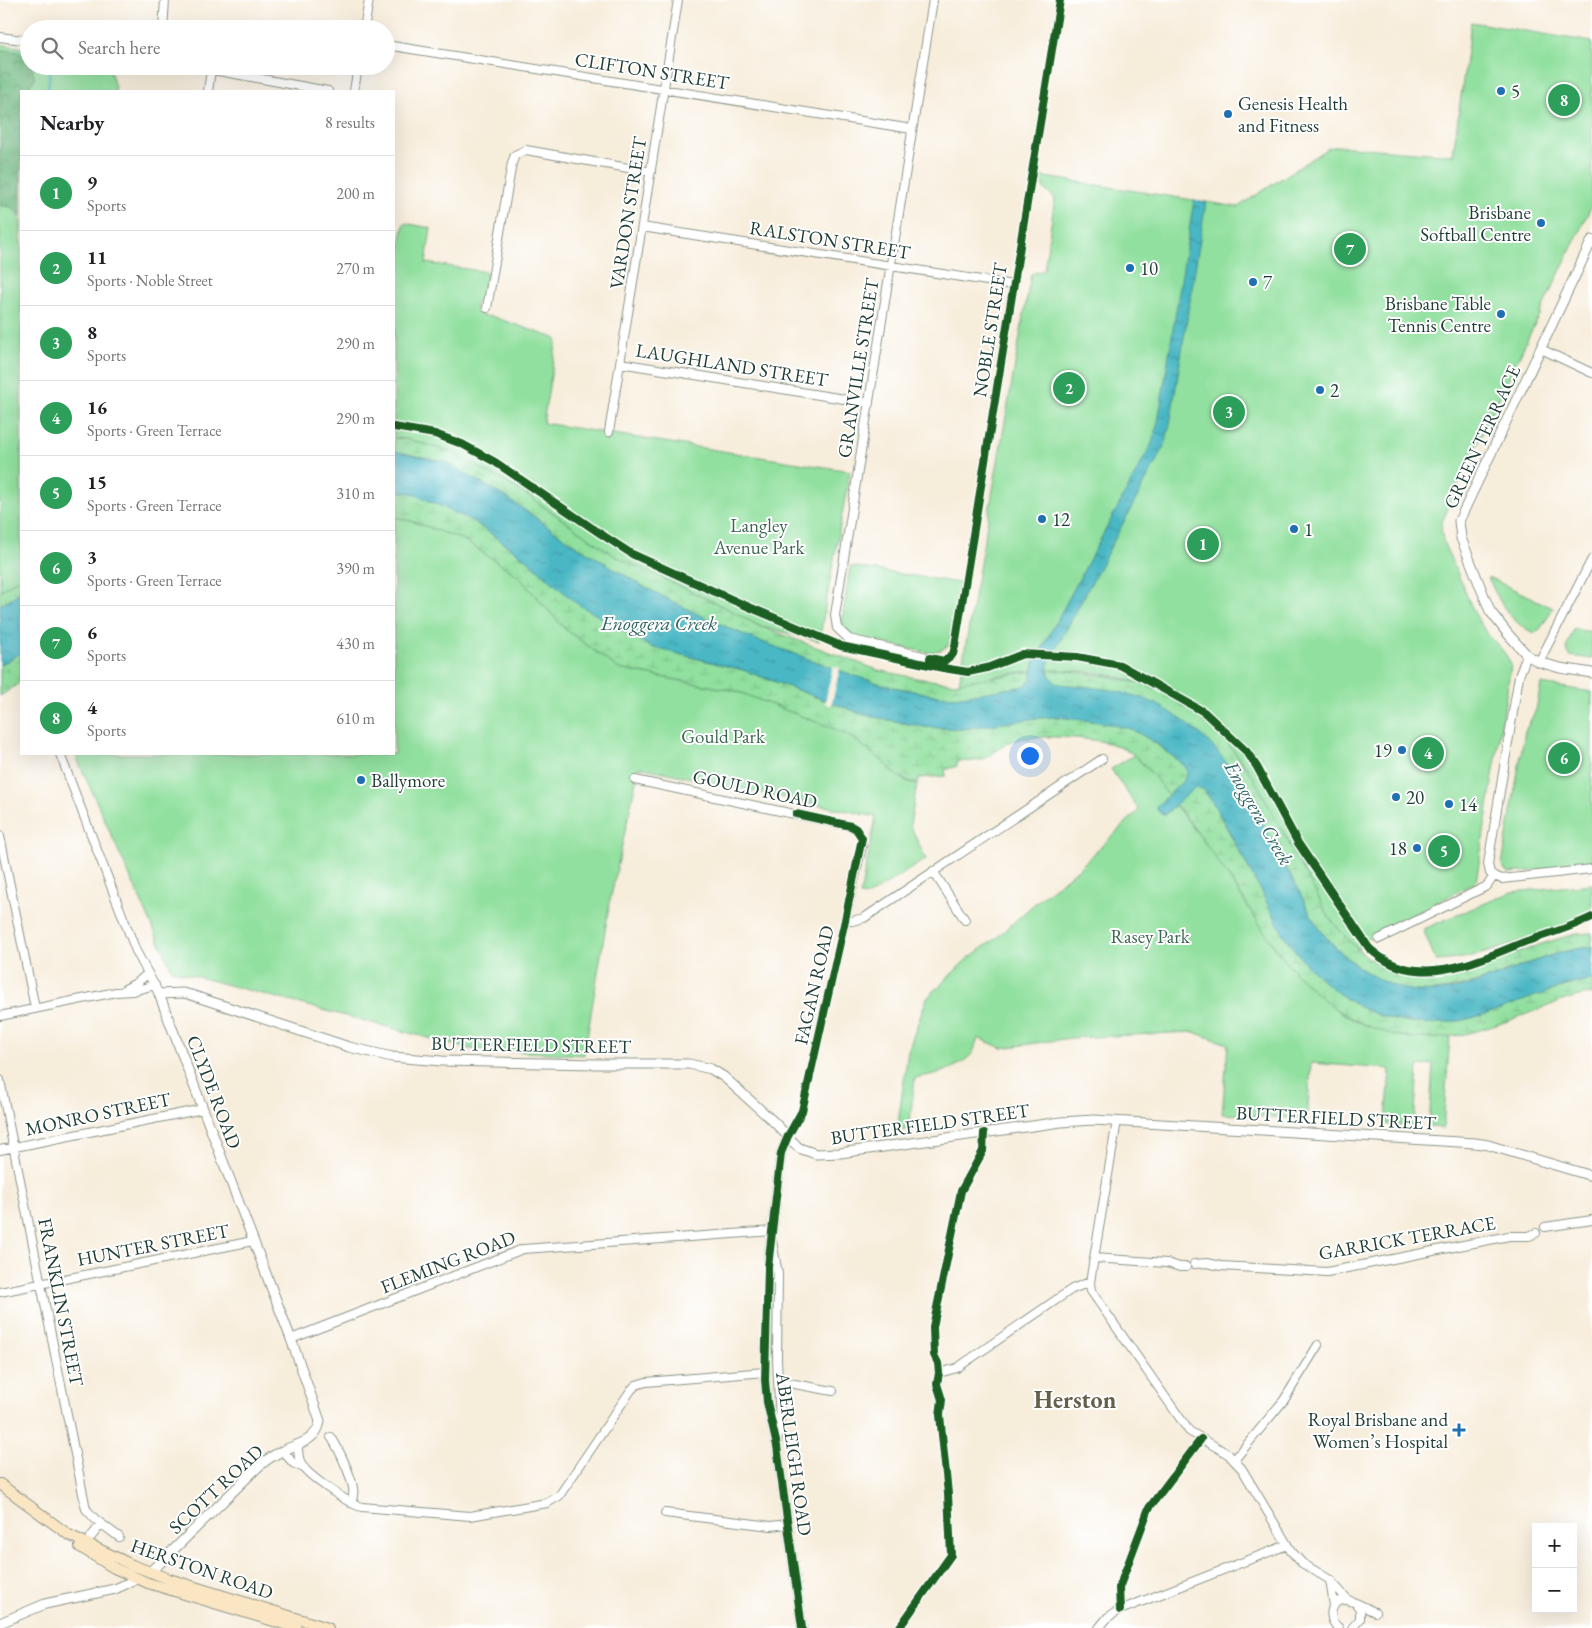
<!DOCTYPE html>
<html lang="en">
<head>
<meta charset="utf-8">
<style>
  :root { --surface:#fff; --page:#f2f2f2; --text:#202124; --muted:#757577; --line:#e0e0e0; --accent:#2563eb }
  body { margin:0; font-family:"EB Garamond",serif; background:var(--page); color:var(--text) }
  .controls { position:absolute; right:15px; bottom:15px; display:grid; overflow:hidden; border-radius:0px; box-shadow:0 5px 20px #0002 }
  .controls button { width:45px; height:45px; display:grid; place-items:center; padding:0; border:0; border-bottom:1px solid var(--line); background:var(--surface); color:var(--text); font:25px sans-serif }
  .you { position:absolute; left:1029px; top:755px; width:18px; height:18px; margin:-12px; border:4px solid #fff; border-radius:50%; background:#1a73e8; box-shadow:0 0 0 8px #1a73e833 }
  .badge { display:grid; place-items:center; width:32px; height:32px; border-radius:50%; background:var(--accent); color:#fff; font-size:16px; font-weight:700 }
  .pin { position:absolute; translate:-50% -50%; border:2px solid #fff; box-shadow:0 1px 5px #0006 }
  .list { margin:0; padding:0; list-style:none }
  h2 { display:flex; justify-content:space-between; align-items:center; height:65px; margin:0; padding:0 20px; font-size:21px }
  h2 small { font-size:16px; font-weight:400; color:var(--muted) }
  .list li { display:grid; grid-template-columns:32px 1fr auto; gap:15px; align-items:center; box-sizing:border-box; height:75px; padding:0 20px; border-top:1px solid var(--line) }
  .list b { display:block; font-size:19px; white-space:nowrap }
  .list p { margin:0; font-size:16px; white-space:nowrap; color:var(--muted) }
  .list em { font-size:16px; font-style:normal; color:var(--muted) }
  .icon { flex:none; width:28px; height:28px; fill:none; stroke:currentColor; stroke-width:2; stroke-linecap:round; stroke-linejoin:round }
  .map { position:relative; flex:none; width:1592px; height:1628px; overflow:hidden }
  .search { position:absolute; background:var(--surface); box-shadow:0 5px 20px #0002; left:20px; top:20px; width:375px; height:55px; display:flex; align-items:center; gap:12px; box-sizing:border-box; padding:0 18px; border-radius:28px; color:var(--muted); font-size:19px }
  .panel { position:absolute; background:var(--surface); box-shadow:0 5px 20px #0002; left:20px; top:90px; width:375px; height:665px; border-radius:0px }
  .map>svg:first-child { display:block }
</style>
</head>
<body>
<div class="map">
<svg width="1592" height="1628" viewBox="0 0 1592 1628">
  <defs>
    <pattern id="forest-crowns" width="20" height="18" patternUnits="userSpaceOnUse" patternTransform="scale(1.25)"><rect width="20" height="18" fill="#74be86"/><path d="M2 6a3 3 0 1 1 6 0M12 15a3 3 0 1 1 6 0" fill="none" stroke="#5f9c6e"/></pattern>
    <pattern id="wetland-marsh" width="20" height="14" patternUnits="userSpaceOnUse" patternTransform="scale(1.25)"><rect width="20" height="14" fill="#91e09f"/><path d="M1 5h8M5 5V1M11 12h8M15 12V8" fill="none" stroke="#7dc18a"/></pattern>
    <pattern id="water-ripples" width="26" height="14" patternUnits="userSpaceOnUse" patternTransform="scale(1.25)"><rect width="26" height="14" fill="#49b7c4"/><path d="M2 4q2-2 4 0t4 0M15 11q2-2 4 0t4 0" fill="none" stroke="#3c96a0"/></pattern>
  </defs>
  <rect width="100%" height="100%" fill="#fff"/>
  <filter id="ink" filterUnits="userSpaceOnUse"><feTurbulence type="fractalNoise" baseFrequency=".02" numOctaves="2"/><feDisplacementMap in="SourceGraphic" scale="10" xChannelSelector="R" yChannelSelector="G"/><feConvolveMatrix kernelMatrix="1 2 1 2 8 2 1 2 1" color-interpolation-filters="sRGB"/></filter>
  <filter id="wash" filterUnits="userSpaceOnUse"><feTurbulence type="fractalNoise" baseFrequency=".0096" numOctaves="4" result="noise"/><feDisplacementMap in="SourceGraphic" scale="20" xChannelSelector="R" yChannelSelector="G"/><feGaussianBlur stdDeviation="1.12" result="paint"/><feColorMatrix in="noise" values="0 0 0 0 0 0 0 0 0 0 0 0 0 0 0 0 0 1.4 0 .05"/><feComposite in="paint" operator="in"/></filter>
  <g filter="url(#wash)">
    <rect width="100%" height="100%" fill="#f7eddb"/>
    <path fill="#91e09f" stroke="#588e6a" d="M 1471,22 L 1592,42 L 1592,205 L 1466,467 L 1442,522 C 1439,540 1450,556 1457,572 C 1466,593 1473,614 1486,632 C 1496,645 1505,649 1511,665 L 1476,882 L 1368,938 L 1358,949 L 1347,939 L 1329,917 L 1253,777 C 1199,696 1131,665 1034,671 C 1009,672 984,680 959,683 L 1031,274 L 1044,270 L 1055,198 L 1045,190 L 1039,176 L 1238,207 L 1328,148 L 1338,146 L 1453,155 Z
      M 0,44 L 29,49 L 29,66 L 109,66 L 116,91 L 21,91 L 21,577 L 0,591 Z
      M 404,223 L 431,228 L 426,263 L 487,272 C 486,278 486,287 484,293 C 482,297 478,299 476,303 C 472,313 483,318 491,316 L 557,339 L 543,423 L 850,471 L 819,641 L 759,626 L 722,606 L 615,556 L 520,490 L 450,452 L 407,439 L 394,438 L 394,251 L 399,251 Z
      M 394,517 L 411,521 L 464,540 L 517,575 L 564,628 L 619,669 L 736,691 L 835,729 L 854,739 L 881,760 L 894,773 L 906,781 L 917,784 L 910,825 L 926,859 L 868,896 L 860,895 L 876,817 L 639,767 L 610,901 L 584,1055 L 470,1049 L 172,970 L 75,754 L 394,754 Z
      M 850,566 L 960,583 L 949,645 L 941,650 L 930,653 L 857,638 C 849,635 844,629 842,621 Z
      M 1488,577 L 1553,608 L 1539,631 L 1534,633 C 1509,622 1499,601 1488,577 Z
      M 1574,629 L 1592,632 L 1592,659 L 1570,656 L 1566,648 Z
      M 1541,684 L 1592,692 L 1592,865 L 1510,873 L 1506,871 L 1502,865 L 1525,731 L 1536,710 Z
      M 1134,755 L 1155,777 L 1168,795 L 1167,813 L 1175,805 L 1210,849 L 1277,951 L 1291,968 L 1338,1011 L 1358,1022 L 1395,1035 L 1412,1038 L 1450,1036 L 1443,1128 L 1429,1127 L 1433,1064 L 1418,1067 L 1414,1126 L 1386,1124 L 1390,1069 L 1311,1063 L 1307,1119 L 1222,1114 L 1228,1044 L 1193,1032 L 1071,1038 L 1002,1048 L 978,1038 C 976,1044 974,1053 970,1056 C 956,1070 933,1075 915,1078 L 909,1129 L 897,1131 L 908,1051 L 927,998 L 967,959 L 995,939 L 1044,895 L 1077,870 L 1139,810 L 1111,769 Z
      M 1592,884 L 1592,913 L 1584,918 C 1537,934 1486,959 1436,961 L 1423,929 L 1512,892 Z"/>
    <path fill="url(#forest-crowns)" stroke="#4a7e5d" d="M 0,49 L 18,52 L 29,57 L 29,66 L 32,66 L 35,79 L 29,86 L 29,91 L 21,91 L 21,216 L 11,207 L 0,205 Z"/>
    <path fill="url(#wetland-marsh)" stroke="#588e6a" d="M 394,438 L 407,439 L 450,452 L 520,490 L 615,556 L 722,606 L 759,626 L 878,670 L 916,678 L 952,683 L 1033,671 L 1060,670 L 1108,676 L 1147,685 L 1166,693 L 1208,723 L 1225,740 L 1253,777 L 1329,917 C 1350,945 1381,975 1418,978 C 1447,980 1475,968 1502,958 C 1526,949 1550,941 1575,934 L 1592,933 L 1592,947 C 1547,950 1506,976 1462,986 C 1414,998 1384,989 1347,957 C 1336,947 1324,937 1316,924 C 1306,907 1297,888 1288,871 C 1272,842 1256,813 1241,784 L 1215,749 L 1199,733 L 1160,706 L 1126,694 L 1083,686 L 952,697 L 929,694 L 874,683 L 754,639 L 695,613 L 641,585 L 575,545 L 507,498 L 445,462 L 394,451 Z
      M 394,491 L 412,493 L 473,521 L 650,647 L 743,670 L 865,715 L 924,727 L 962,729 L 1037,718 L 1058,717 L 1100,722 L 1131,729 L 1143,735 L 1177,759 L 1190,771 L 1212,801 L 1289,943 L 1315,973 L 1346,999 L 1382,1017 L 1413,1024 L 1551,991 L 1583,981 L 1592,980 L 1592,994 C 1577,995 1562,1001 1548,1006 C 1518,1017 1487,1030 1455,1036 C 1381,1048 1320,1009 1278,951 C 1265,934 1254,915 1242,897 C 1221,866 1200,834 1176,805 L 1165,814 C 1160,814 1156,810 1157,806 L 1168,795 C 1156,779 1144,761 1127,750 C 1107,737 1035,733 1013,741 C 1001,745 992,757 980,760 C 973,762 964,761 957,761 L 957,766 L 945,770 L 946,776 L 919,778 L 917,784 L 899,777 L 881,760 L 854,739 L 835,729 L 736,691 L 619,669 L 564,628 L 517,575 L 464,540 L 411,521 L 394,517 Z
      M 21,577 L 21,592 L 0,605 L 0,591 Z
      M 21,653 L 21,682 L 0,696 L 0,665 Z"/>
    <path fill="url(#water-ripples)" stroke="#347a7c" d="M 1194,200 L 1206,202 L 1170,424 L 1164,447 L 1048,664 C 1047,672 1051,681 1059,684 C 1092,687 1128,690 1158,705 C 1185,719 1212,742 1229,766 C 1256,805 1276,850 1299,891 C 1305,902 1310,914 1317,925 C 1337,955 1377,986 1414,991 C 1473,999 1533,951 1592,947 L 1592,980 C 1576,981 1560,987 1545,993 C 1514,1003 1483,1018 1451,1022 C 1384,1032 1329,997 1290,944 C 1281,932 1275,918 1268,905 C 1247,866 1228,826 1204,789 L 1194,788 L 1165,814 C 1160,814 1156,810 1157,806 L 1184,780 L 1187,774 L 1186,767 L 1156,743 L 1131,729 L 1100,722 L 1058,717 L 1037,718 L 962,729 L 924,727 L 865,715 L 743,670 L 651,647 L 576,603 L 525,558 L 473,521 L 412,493 L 394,491 L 394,451 L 445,462 L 507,498 L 575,545 L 641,585 L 695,613 L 754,639 L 855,676 L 892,687 L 929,694 L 952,697 L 968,695 L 1025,686 L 1031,679 L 1034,663 L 1040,652 L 1152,443 L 1158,422 Z
      M 21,592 L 21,653 L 0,665 L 0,605 Z"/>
    <path fill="#f7eddb" d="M 833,666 L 840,668 L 831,706 L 825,703 Z"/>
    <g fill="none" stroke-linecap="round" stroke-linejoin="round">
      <path stroke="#49b7c4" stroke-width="2.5" d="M 48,91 L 50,66"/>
    </g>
  </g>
  <g filter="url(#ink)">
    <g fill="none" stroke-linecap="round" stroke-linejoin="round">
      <g stroke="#8b9588" stroke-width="10">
        <path id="minor" d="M 933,0 L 835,615 L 837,628 L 849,639 L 944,661 L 953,654 L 955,646 L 1060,0
          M 163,29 L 165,0
          M 364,29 L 369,0
          M 0,37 L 29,41
          M 386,45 L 912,129
          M 191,66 L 328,91
          M 208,91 L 211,70
          M 354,91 L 358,66
          M 642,227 L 1013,285
          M 487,308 L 512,163 L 515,155 L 526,150 L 651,172
          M 1541,349 L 1592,373
          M 620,363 L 869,403
          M 609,432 L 678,0
          M 1539,662 L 1592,559
          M 60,754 L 136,951 L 159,994
          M 635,780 L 845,825 C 857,828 862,833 862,846 L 802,1111 L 788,1136
          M 0,836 L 35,1008
          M 933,871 L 965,920
          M 1494,876 L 1490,873 L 1488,864 L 1519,676 L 1527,655
          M 1494,876 L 1502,879 L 1592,869
          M 845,920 L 852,921 L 864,918 L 1102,759
          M 1379,939 L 1487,886 L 1494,876
          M 125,989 L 138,982 L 148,973
          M 0,1016 L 116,992 L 133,991 L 155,985
          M 0,1080 L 86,1509 L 95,1519 L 119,1537
          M 1117,1121 L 1090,1282 L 1091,1291 L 1189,1431 L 1228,1454 L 1242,1469 L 1291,1551 L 1302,1563 L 1330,1580 L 1348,1600
          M 0,1150 L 203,1109
          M 1545,1227 L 1592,1220
          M 772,1241 L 778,1274 L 777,1359 L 780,1422 L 777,1444
          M 1094,1258 L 1167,1263 L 1180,1267 L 1186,1267
          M 1194,1264 L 1207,1263 L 1221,1266 L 1327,1272 L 1509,1236 L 1529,1236 L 1536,1233
          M 0,1292 L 253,1241
          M 291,1339 L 523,1249 L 772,1231
          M 939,1373 L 957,1368 L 1072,1289 L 1090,1282
          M 778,1381 L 833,1391
          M 331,1437 C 338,1447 351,1475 353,1488 C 354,1493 353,1498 351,1503
          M 298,1445 C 298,1451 298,1458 301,1464 C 308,1476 349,1504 362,1507 L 470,1516 L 547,1503 L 559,1496 L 631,1390 L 636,1385 L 646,1382 L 765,1372
          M 283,1451 L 293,1463 L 304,1468
          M 1235,1459 L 1284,1400 L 1318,1345
          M 665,1513 L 771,1526 L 787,1524
          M 91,1537 L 101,1524
          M 1330,1580 L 1334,1605
          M 1120,1610 L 1119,1588 L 1149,1508 L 1201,1439
          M 899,1628 L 951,1555 L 948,1494 L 940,1415 L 942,1400 L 937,1384 L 939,1373 L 938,1363 L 934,1355 L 933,1327 L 961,1191 L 983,1151 L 984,1133
          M 1099,1628 L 1108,1617 L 1120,1610 L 1287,1545
          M 1339,1628 C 1327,1620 1329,1600 1346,1600 C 1353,1600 1367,1609 1375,1612
          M 1352,1628 L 1360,1619 L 1360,1609 L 1357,1605"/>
      </g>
      <g stroke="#8b9588" stroke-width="11">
        <path id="tertiary" d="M 1592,240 L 1459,521 L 1461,538 L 1490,611 L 1508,634 L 1527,655 L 1539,662 L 1560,668 L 1592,673
          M 788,1136 L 781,1153 L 769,1257 L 765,1380 L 767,1402 L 777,1446 L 802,1628
          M 149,1572 L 160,1563 L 259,1466 C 266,1460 274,1455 282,1451 C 299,1443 317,1441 320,1421 L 291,1339 L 159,994 L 183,993 L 191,995 L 349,1047 L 392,1057 L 442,1061 L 597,1064 L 689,1064 L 711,1069 L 724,1077 L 774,1122 L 799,1148 L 816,1154 L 840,1153 L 1061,1122 L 1094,1120 L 1475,1143 L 1488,1145 L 1592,1176
          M 0,1623 L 45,1604 L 115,1589 L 137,1579"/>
      </g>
      <g stroke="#8b9588" stroke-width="12">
        <path id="secondary" d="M 0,1484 L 69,1535 L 132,1565 L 169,1579 L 328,1628
          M 80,1547 L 114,1568 L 148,1583 L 297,1628"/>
      </g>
      <use href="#minor" stroke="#fff" stroke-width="8"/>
      <use href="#tertiary" stroke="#fff" stroke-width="9"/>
      <use href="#secondary" stroke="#fbe6c4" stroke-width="10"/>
      <g stroke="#fff" stroke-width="11">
        <path id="cycleway" d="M 394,427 L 435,434 L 462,444 L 495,462 L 601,534 L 632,554 L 735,601 L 841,646 L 943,668 L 968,672 L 987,668 L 1023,654 L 1077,657 L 1120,665 L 1156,685 L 1204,712 L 1247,752 L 1257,767 L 1298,843 L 1369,948 C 1382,960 1399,969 1417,970 C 1454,974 1493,954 1527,941 C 1549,934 1572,927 1592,917
          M 930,658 L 944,661 L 953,654 L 955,646 L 1060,0
          M 796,814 L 851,826 L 856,829 L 862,838 L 845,920 L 802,1111 L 788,1136 L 781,1153 L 768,1267 L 765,1380 L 767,1402 L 777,1446 L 802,1628
          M 1120,1610 L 1119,1588 L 1149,1508 L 1201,1439
          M 899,1628 L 951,1555 L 948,1494 L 940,1415 L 942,1400 L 937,1384 L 939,1373 L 938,1363 L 934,1355 L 933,1327 L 961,1191 L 983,1151 L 984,1133"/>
      </g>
      <use href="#cycleway" stroke="#1b5e20" stroke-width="8"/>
    </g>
  </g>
  <g fill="#1f6fb2" stroke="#fff" stroke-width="2">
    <circle cx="1501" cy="91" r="5"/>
    <circle cx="1228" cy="114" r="5"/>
    <circle cx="1541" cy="223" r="5"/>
    <circle cx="1130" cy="268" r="5"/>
    <circle cx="1253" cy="282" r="5"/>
    <circle cx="1501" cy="314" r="5"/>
    <circle cx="1320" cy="390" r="5"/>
    <circle cx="1042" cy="519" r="5"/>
    <circle cx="1294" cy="529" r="5"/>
    <circle cx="1402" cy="750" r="5"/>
    <circle cx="361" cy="780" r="5"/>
    <circle cx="1396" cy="797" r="5"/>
    <circle cx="1449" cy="804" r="5"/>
    <circle cx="1417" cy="848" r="5"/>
    <path d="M1456.5 1422.5h5v5h5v5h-5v5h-5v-5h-5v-5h5z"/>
  </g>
  <g text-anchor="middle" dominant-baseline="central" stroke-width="4" stroke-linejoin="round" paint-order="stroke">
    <g font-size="19" fill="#1f3d34" stroke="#fff">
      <text transform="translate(652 71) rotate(9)">CLIFTON STREET</text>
      <text transform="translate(628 213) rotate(-81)">VARDON STREET</text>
      <text transform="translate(830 240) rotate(9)">RALSTON STREET</text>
      <text transform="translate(990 330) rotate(-81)">NOBLE STREET</text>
      <text transform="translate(732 365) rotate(9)">LAUGHLAND STREET</text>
      <text transform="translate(858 368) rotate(-81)">GRANVILLE STREET</text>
      <text transform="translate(1482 437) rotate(-65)">GREEN TERRACE</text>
      <text transform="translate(755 789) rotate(12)">GOULD ROAD</text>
      <text transform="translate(814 985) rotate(-77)">FAGAN ROAD</text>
      <text transform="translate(531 1045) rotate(1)">BUTTERFIELD STREET</text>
      <text transform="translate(214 1092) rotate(69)">CLYDE ROAD</text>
      <text transform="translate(98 1114) rotate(-12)">MONRO STREET</text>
      <text transform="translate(1336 1118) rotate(3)">BUTTERFIELD STREET</text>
      <text transform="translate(930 1124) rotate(-8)">BUTTERFIELD STREET</text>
      <text transform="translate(1407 1238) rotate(-10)">GARRICK TERRACE</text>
      <text transform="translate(153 1245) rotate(-11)">HUNTER STREET</text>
      <text transform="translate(448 1262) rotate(-21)">FLEMING ROAD</text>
      <text transform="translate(61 1302) rotate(79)">FRANKLIN STREET</text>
      <text transform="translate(794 1454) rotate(82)">ABERLEIGH ROAD</text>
      <text transform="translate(216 1489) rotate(-43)">SCOTT ROAD</text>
      <text transform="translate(202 1569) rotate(19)">HERSTON ROAD</text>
    </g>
    <g font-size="19" fill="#1f3d34" stroke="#fff" text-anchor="start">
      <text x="1511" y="91">5</text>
      <text x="1238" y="103">Genesis Health<tspan x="1238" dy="22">and Fitness</tspan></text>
      <text x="1531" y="212" text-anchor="end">Brisbane<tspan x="1531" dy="22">Softball Centre</tspan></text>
      <text x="1140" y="268">10</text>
      <text x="1263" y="282">7</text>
      <text x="1491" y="303" text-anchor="end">Brisbane Table<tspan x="1491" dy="22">Tennis Centre</tspan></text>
      <text x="1330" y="390">2</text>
      <text x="1052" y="519">12</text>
      <text x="1304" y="529">1</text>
      <text x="1392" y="750" text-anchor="end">19</text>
      <text x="371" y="780">Ballymore</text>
      <text x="1406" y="797">20</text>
      <text x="1459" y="804">14</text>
      <text x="1407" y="848" text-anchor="end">18</text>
      <text x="1448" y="1419" text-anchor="end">Royal Brisbane and<tspan x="1448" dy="22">Women’s Hospital</tspan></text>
    </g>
    <g font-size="19" fill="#3c664f" stroke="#fff">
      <text x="759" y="525">Langley<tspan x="759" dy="22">Avenue Park</tspan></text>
      <text x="723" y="736">Gould Park</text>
      <text x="1150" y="936">Rasey Park</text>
    </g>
    <g font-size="20" font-style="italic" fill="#2c625f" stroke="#fff">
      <text x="659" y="623">Enoggera Creek</text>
      <text transform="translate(1259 813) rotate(60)">Enoggera Creek</text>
    </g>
    <g font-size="24" font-weight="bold" fill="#655f4c" stroke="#fff">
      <text x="1075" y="1399">Herston</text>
    </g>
  </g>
</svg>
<div class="controls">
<button>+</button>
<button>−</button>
</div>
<div class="you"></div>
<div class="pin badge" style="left:1203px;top:544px;background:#2e9e5b">1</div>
<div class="pin badge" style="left:1069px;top:388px;background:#2e9e5b">2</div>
<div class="pin badge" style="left:1229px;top:412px;background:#2e9e5b">3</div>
<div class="pin badge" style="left:1428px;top:753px;background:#2e9e5b">4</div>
<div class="pin badge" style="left:1444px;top:851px;background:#2e9e5b">5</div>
<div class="pin badge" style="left:1564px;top:758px;background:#2e9e5b">6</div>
<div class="pin badge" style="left:1350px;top:249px;background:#2e9e5b">7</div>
<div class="pin badge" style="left:1564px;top:100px;background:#2e9e5b">8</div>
<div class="search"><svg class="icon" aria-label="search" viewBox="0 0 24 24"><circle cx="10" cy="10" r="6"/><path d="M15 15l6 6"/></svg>Search here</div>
<section class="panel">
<h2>Nearby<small>8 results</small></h2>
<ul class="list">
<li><span class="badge" style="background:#2e9e5b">1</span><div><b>9</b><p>Sports</p></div><em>200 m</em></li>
<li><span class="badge" style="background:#2e9e5b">2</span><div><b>11</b><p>Sports · Noble Street</p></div><em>270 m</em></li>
<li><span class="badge" style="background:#2e9e5b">3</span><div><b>8</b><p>Sports</p></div><em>290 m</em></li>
<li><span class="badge" style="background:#2e9e5b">4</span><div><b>16</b><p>Sports · Green Terrace</p></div><em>290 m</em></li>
<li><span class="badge" style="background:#2e9e5b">5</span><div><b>15</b><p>Sports · Green Terrace</p></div><em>310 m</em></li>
<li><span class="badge" style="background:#2e9e5b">6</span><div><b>3</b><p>Sports · Green Terrace</p></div><em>390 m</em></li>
<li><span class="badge" style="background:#2e9e5b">7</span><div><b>6</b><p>Sports</p></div><em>430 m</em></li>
<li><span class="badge" style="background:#2e9e5b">8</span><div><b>4</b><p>Sports</p></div><em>610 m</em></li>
</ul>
</section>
</div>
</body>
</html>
